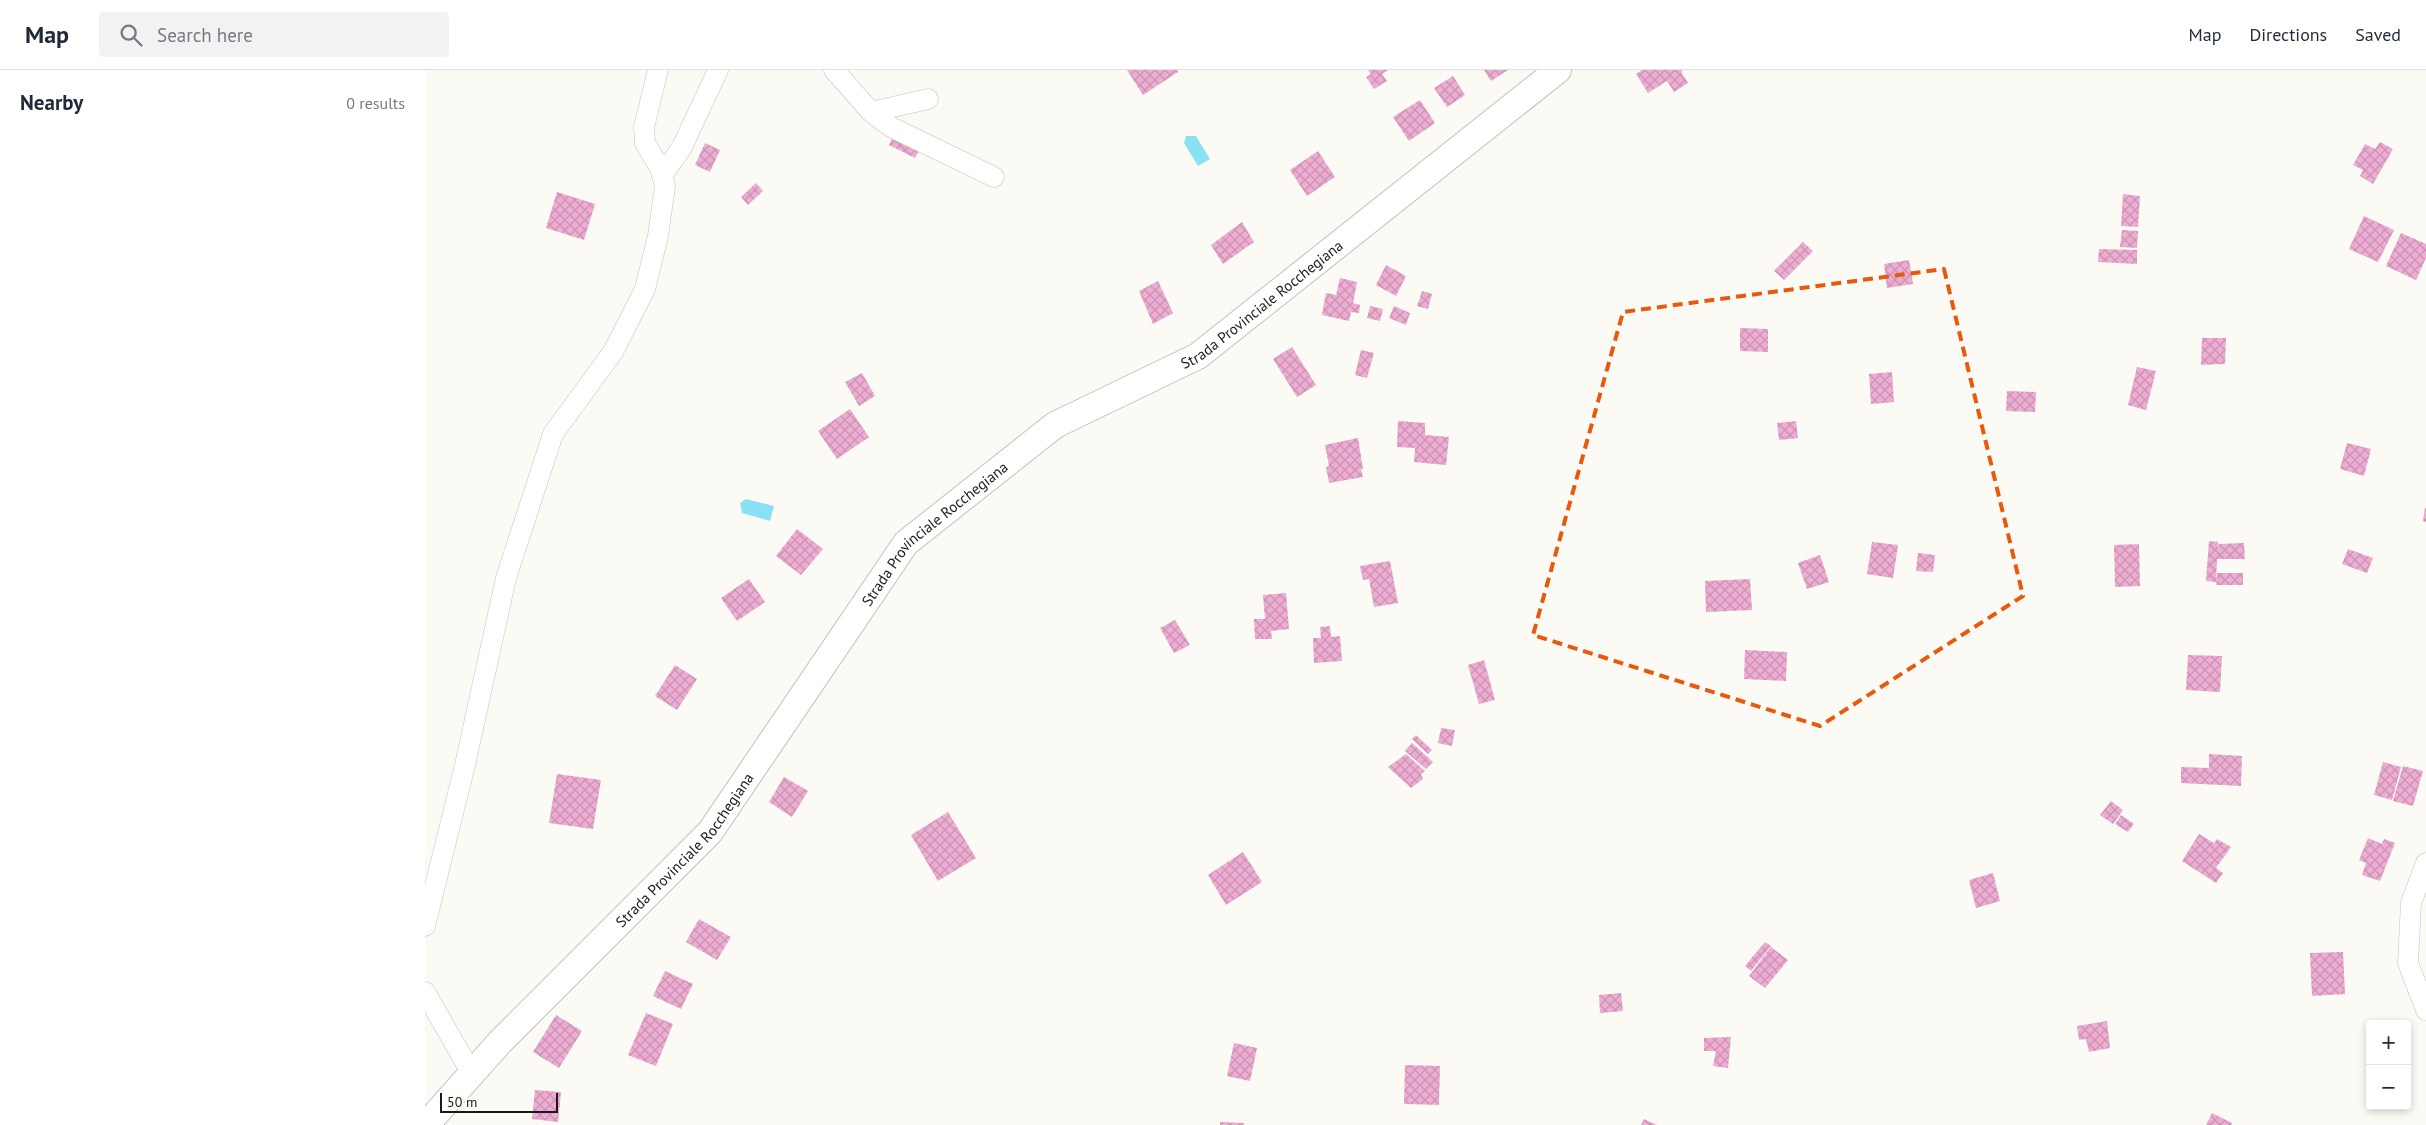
<!DOCTYPE html>
<html lang="en">
<head>
<meta charset="utf-8">
<style>
  :root { --surface:#fff; --page:#f2f2f3; --text:#1f2937; --muted:#747a83; --line:#e0e1e3 }
  body { margin:0; font-family:"PT Sans",sans-serif; background:var(--page); color:var(--text) }
  .controls { position:absolute; right:15px; bottom:15px; display:grid; overflow:hidden; border-radius:5px; box-shadow:0 2px 8px #0003 }
  .controls button { width:45px; height:45px; display:grid; place-items:center; padding:0; border:0; border-bottom:1px solid var(--line); background:var(--surface); color:var(--text); font:25px sans-serif }
  .scale { position:absolute; left:15px; bottom:12px; width:118px; box-sizing:border-box; padding-left:5px; border:2px solid #1b1a18; border-top:0; font-size:14px; line-height:18px; white-space:nowrap; color:#1b1a18; -webkit-text-stroke:4px #fcfaf4; paint-order:stroke }
  .list { margin:0; padding:0; list-style:none }
  h2 { display:flex; justify-content:space-between; align-items:center; height:65px; margin:0; padding:0 20px; font-size:21px }
  h2 small { font-size:16px; font-weight:400; color:var(--muted) }
  .icon { flex:none; width:28px; height:28px; fill:none; stroke:currentColor; stroke-width:2; stroke-linecap:round; stroke-linejoin:round }
  .map { position:relative; flex:none; width:2001px; height:1055px; overflow:hidden }
  header { display:flex; align-items:center; gap:30px; box-sizing:border-box; height:70px; padding:0 25px; background:var(--surface); border-bottom:1px solid var(--line) }
  header strong { font-size:24px }
  nav { display:flex; gap:28px; margin-inline-start:auto; font-size:18px }
  .search { width:350px; height:45px; background:var(--page); display:flex; align-items:center; gap:12px; box-sizing:border-box; padding:0 18px; border-radius:5px; color:var(--muted); font-size:19px }
  main { display:flex }
  aside { flex:1; background:var(--surface) }
  .map>svg:first-child { display:block }
</style>
</head>
<body>
<header>
<strong>Map</strong>
<div class="search"><svg class="icon" aria-label="search" viewBox="0 0 24 24"><circle cx="10" cy="10" r="6"/><path d="M15 15l6 6"/></svg>Search here</div>
<nav><a>Map</a><a>Directions</a><a>Saved</a></nav>
</header>
<main>
<aside>
<h2>Nearby<small>0 results</small></h2>
<ul class="list">
</ul>
</aside>
<div class="map">
<svg width="2001" height="1055" viewBox="0 0 2001 1055">
  <defs>
    <pattern id="building-cross-hatch" width="8" height="8" patternUnits="userSpaceOnUse" patternTransform="scale(1.25)"><rect width="8" height="8" fill="#edacd1"/><path d="M0 0l8 8M0 8l8-8" fill="none" stroke="#cb93b3"/></pattern>
  </defs>
  <rect width="100%" height="100%" fill="#fcfaf4"/>
  <path fill="#89e2f3" d="M 761,66 L 771,66 L 785,89 L 773,96 L 759,73 Z
    M 321,429 L 349,436 L 345,451 L 317,443 L 315,433 Z"/>
  <path fill="url(#building-cross-hatch)" d="M 702,0 L 752,0 L 753,2 L 718,25 Z
    M 943,0 L 963,0 L 957,4 L 962,11 L 949,19 L 941,7 L 946,4 Z
    M 1059,0 L 1083,0 L 1066,11 Z
    M 1217,0 L 1258,0 L 1256,2 L 1263,13 L 1249,22 L 1242,11 L 1223,23 L 1211,4 Z
    M 1028,6 L 1040,25 L 1022,37 L 1009,18 Z
    M 995,30 L 1010,53 L 984,71 L 968,47 Z
    M 471,60 L 498,73 L 490,88 L 464,75 Z
    M 1955,72 L 1968,79 L 1948,114 L 1935,106 L 1938,100 L 1928,95 L 1940,74 L 1950,79 Z
    M 280,73 L 295,80 L 285,102 L 270,95 Z
    M 893,81 L 910,107 L 882,126 L 865,100 Z
    M 331,113 L 338,121 L 323,135 L 316,127 Z
    M 132,122 L 170,134 L 159,170 L 121,158 Z
    M 1698,124 L 1715,126 L 1713,157 L 1696,156 Z
    M 1939,146 L 1969,160 L 1953,192 L 1924,179 Z
    M 817,152 L 829,172 L 798,194 L 786,175 Z
    M 1697,160 L 1713,161 L 1712,178 L 1695,177 Z
    M 1976,163 L 2001,174 L 2001,188 L 1991,210 L 1961,196 Z
    M 1378,172 L 1388,181 L 1359,210 L 1349,201 Z
    M 1674,179 L 1712,180 L 1712,194 L 1673,192 Z
    M 1484,190 L 1488,214 L 1462,218 L 1459,194 Z
    M 961,195 L 981,206 L 971,226 L 951,215 Z
    M 915,208 L 932,212 L 928,233 L 935,235 L 934,243 L 926,242 L 924,251 L 897,245 L 901,223 L 911,225 Z
    M 733,211 L 748,243 L 728,254 L 714,221 Z
    M 997,221 L 1007,224 L 1003,239 L 992,236 Z
    M 945,236 L 958,239 L 955,251 L 942,248 Z
    M 969,236 L 985,243 L 981,255 L 964,248 Z
    M 1315,258 L 1343,259 L 1343,282 L 1315,281 Z
    M 1777,268 L 1801,268 L 1800,294 L 1776,295 Z
    M 867,277 L 891,315 L 872,327 L 848,289 Z
    M 936,280 L 949,283 L 942,308 L 930,305 Z
    M 1712,297 L 1731,301 L 1721,340 L 1703,335 Z
    M 1467,302 L 1469,332 L 1446,334 L 1444,304 Z
    M 437,303 L 450,326 L 434,336 L 420,312 Z
    M 1582,321 L 1611,322 L 1610,342 L 1581,341 Z
    M 425,339 L 444,367 L 412,389 L 393,361 Z
    M 973,351 L 1000,353 L 1000,365 L 1024,367 L 1021,395 L 989,392 L 990,378 L 972,377 Z
    M 1371,351 L 1373,368 L 1354,370 L 1352,353 Z
    M 933,368 L 938,399 L 936,399 L 938,407 L 904,413 L 901,397 L 904,396 L 900,375 Z
    M 1922,373 L 1946,379 L 1939,406 L 1915,399 Z
    M 2000,438 L 2001,438 L 2001,452 L 1998,451 Z
    M 372,459 L 398,479 L 376,505 L 351,486 Z
    M 1784,471 L 1793,472 L 1794,480 L 1794,474 L 1819,473 L 1820,489 L 1792,489 L 1791,512 L 1781,511 Z
    M 1447,472 L 1473,475 L 1468,508 L 1442,504 Z
    M 1714,474 L 1715,516 L 1690,517 L 1689,475 Z
    M 1923,479 L 1948,488 L 1942,503 L 1917,494 Z
    M 1493,483 L 1510,485 L 1508,502 L 1491,501 Z
    M 1395,485 L 1404,512 L 1382,519 L 1373,493 Z
    M 965,491 L 973,533 L 949,537 L 944,509 L 938,510 L 935,496 Z
    M 1792,503 L 1818,503 L 1818,515 L 1791,515 Z
    M 324,509 L 340,532 L 312,551 L 296,528 Z
    M 1325,509 L 1327,540 L 1281,542 L 1280,511 Z
    M 861,523 L 864,559 L 846,561 L 847,569 L 830,569 L 829,549 L 840,549 L 838,525 Z
    M 750,550 L 765,575 L 749,583 L 735,558 Z
    M 905,556 L 906,567 L 915,566 L 917,591 L 889,593 L 888,568 L 896,568 L 895,557 Z
    M 1320,580 L 1362,582 L 1361,611 L 1319,609 Z
    M 1763,585 L 1797,586 L 1795,622 L 1761,620 Z
    M 1059,590 L 1070,630 L 1054,634 L 1043,595 Z
    M 250,595 L 272,609 L 252,640 L 230,626 Z
    M 1016,658 L 1030,660 L 1027,676 L 1013,673 Z
    M 991,665 L 1007,680 L 1003,684 L 987,669 Z
    M 987,673 L 1008,692 L 1001,699 L 980,681 Z
    M 981,684 L 1000,701 L 996,704 L 998,709 L 986,718 L 963,697 Z
    M 1784,684 L 1817,686 L 1816,716 L 1756,713 L 1756,697 L 1784,698 Z
    M 1958,692 L 1976,697 L 1967,730 L 1949,725 Z
    M 1978,696 L 1998,701 L 1988,736 L 1968,731 Z
    M 132,704 L 176,710 L 168,759 L 124,753 Z
    M 359,707 L 383,721 L 367,747 L 344,732 Z
    M 1686,731 L 1698,740 L 1688,754 L 1675,745 Z
    M 523,742 L 551,788 L 513,811 L 486,765 Z
    M 1696,745 L 1709,754 L 1703,762 L 1690,754 Z
    M 1774,764 L 1789,773 L 1792,769 L 1806,777 L 1791,798 L 1798,803 L 1791,813 L 1757,791 Z
    M 1943,768 L 1957,774 L 1959,769 L 1970,773 L 1955,811 L 1937,805 L 1941,793 L 1934,790 Z
    M 818,782 L 837,812 L 801,835 L 783,805 Z
    M 1568,803 L 1575,831 L 1551,838 L 1544,810 Z
    M 274,849 L 306,867 L 292,890 L 261,872 Z
    M 1340,872 L 1346,876 L 1326,901 L 1320,896 Z
    M 1346,877 L 1363,890 L 1340,918 L 1324,906 Z
    M 1918,882 L 1920,924 L 1887,926 L 1885,883 Z
    M 240,901 L 268,914 L 256,939 L 228,926 Z
    M 1196,923 L 1198,941 L 1175,943 L 1174,925 Z
    M 221,943 L 248,954 L 231,996 L 203,985 Z
    M 131,945 L 157,961 L 134,998 L 108,982 Z
    M 1682,951 L 1685,978 L 1664,982 L 1661,969 L 1654,970 L 1652,956 Z
    M 1306,967 L 1303,998 L 1288,996 L 1291,981 L 1279,981 L 1279,968 Z
    M 809,973 L 832,978 L 825,1011 L 802,1006 Z
    M 980,995 L 1015,996 L 1014,1035 L 979,1034 Z
    M 110,1020 L 136,1022 L 133,1052 L 107,1049 Z
    M 1787,1043 L 1807,1053 L 1806,1055 L 1781,1055 Z
    M 1219,1049 L 1232,1055 L 1216,1055 Z
    M 795,1052 L 819,1053 L 819,1055 L 795,1055 Z"/>
  <g fill="none" stroke-linecap="round" stroke-linejoin="round">
    <g stroke="#c2c0bb" stroke-width="21">
      <path id="minor" d="M 409,0 L 446,42 L 503,29
        M 446,42 L 466,57 L 569,107
        M 237,106 L 257,77 L 293,0
        M 2001,793 L 1986,833 L 1983,893 L 2001,940
        M 0,856 L 40,695 L 81,508 L 128,364 L 188,282 L 220,219 L 233,166 L 240,116 L 235,98 L 220,73 L 219,57 L 233,0
        M 0,922 L 47,1004"/>
    </g>
    <g stroke="#c2c0bb" stroke-width="28">
      <g id="major">
        <path id="s1" d="M 1,1055 L 75,972 L 285,762 L 481,473 L 630,355 L 773,286 L 1133,0"/>
      </g>
    </g>
    <use href="#minor" stroke="#fff" stroke-width="20"/>
    <use href="#major" stroke="#fff" stroke-width="26"/>
  </g>
  <path fill="none" stroke="#e8590c" stroke-width="4" stroke-dasharray="10 6" stroke-linejoin="round" d="M 1519,199 L 1598,526 L 1395,656 L 1108,565 L 1198,242 Z"/>
  <g text-anchor="middle" dominant-baseline="central" stroke-width="4.5" stroke-linejoin="round" paint-order="stroke">
    <g font-size="15" fill="#1b1a18" stroke="#fcfaf4">
      <text stroke="none"><textPath href="#s1" startOffset="1188">Strada Provinciale Rocchegiana</textPath></text>
      <text stroke="none"><textPath href="#s1" startOffset="784">Strada Provinciale Rocchegiana</textPath></text>
      <text stroke="none"><textPath href="#s1" startOffset="378">Strada Provinciale Rocchegiana</textPath></text>
    </g>
  </g>
</svg>
<div class="controls">
<button>+</button>
<button>−</button>
</div>
<div class="scale">50 m</div>
</div>
</main>
</body>
</html>
